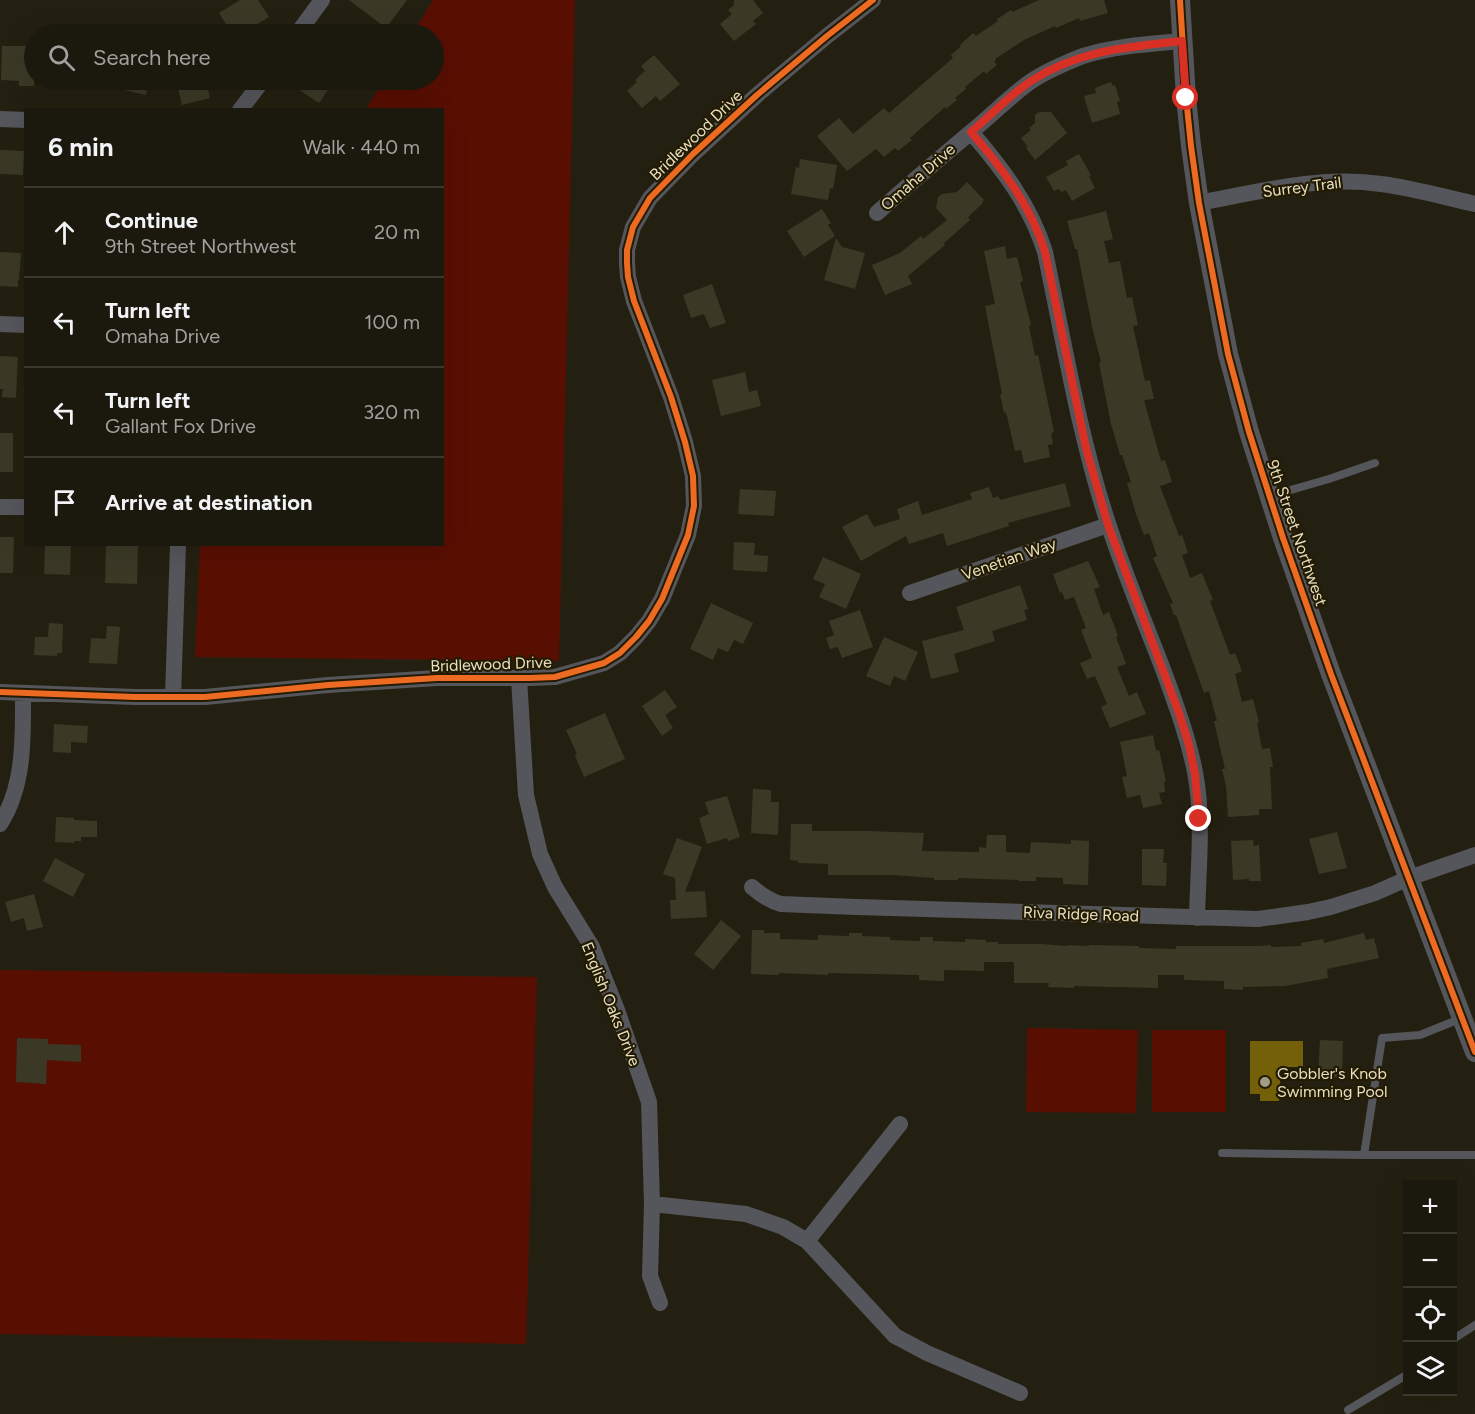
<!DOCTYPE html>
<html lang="en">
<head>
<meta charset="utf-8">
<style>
  :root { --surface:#1b180d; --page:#242116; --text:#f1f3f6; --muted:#a0a09d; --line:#39372e }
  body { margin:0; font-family:Figtree,sans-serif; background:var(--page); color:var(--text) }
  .controls { position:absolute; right:18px; bottom:18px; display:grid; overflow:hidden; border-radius:0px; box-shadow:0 6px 24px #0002 }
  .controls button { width:54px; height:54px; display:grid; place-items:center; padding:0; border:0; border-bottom:2px solid var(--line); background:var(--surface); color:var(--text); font:30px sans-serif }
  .stop { position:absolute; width:18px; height:18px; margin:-14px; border:4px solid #d93025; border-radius:50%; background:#fff }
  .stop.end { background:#d93025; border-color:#fff; box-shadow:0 2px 6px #0008 }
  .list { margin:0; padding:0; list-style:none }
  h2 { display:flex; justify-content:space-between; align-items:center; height:78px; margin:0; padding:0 24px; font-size:26px }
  h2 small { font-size:20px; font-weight:400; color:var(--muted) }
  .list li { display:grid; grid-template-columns:39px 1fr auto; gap:18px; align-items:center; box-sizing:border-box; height:90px; padding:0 24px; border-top:2px solid var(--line) }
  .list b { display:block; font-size:22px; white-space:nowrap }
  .list p { margin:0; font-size:20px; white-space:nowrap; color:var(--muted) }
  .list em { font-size:20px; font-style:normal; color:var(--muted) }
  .icon { flex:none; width:33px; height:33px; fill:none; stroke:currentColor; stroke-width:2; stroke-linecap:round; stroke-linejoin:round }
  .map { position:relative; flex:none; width:1475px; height:1414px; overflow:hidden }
  .search { position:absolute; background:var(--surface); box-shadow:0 6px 24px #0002; left:24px; top:24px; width:420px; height:66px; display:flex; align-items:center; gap:15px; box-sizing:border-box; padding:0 21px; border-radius:33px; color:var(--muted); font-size:22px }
  .panel { position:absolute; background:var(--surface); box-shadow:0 6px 24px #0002; left:24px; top:108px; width:420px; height:438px; border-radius:0px }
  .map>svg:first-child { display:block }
</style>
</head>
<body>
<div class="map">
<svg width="1475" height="1414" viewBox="0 0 1475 1414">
  <rect width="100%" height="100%" fill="#242011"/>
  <path fill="#580f02" d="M 433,0 L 575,0 L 559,661 L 195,657 L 200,545 L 442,544 L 442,110 L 366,109 L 384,80 L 434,80 L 434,34 L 412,34 Z
    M 0,970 L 537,977 L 526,1344 L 0,1334 Z
    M 1027,1028 L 1138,1030 L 1136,1113 L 1026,1112 Z
    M 1152,1030 L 1226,1030 L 1226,1112 L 1152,1112 Z"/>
  <path fill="#746009" d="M 1250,1041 L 1303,1041 L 1303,1071 L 1298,1071 L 1298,1067 L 1281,1067 L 1279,1101 L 1260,1101 L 1260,1094 L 1250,1094 Z"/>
  <path fill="#3b3926" d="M 240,0 L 258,0 L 269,17 L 241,34 L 232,34 L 219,13 Z
    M 349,0 L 407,0 L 386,28 Z
    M 734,0 L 753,0 L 763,13 L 753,21 L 756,24 L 734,41 L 720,24 L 732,14 L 728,10 L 734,5 Z
    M 1039,0 L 1104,0 L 1108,13 L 1080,21 L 1079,18 L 1056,28 L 1055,26 L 1024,40 L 995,59 L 996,60 L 994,62 L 997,65 L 986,74 L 984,71 L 965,87 L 966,89 L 955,98 L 957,100 L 946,109 L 945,107 L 910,138 L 912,140 L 898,151 L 895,148 L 884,157 L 876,149 L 847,171 L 817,136 L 839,118 L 853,134 L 884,108 L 889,113 L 953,58 L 951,55 L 961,46 L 960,45 L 973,33 L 976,36 L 998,21 L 997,19 L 1011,10 L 1012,12 Z
    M 2,46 L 34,46 L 34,86 L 19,86 L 19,81 L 1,80 Z
    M 654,55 L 680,84 L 660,101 L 656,96 L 642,108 L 627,91 L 637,82 L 635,80 L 645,71 L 641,66 Z
    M 101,80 L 149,80 L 146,95 L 101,85 Z
    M 200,80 L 206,80 L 210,98 L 182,105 L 177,85 Z
    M 284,80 L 335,80 L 319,103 Z
    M 1111,82 L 1113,86 L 1115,85 L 1120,101 L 1117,102 L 1120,114 L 1092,123 L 1084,96 L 1096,93 L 1095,88 Z
    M 1039,112 L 1051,112 L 1067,133 L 1035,160 L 1026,148 L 1028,147 L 1021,138 L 1031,130 L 1029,128 L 1035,123 L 1035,115 Z
    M 0,150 L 24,151 L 23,175 L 0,174 Z
    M 1079,154 L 1091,175 L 1089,176 L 1095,188 L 1072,201 L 1066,190 L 1061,192 L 1059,189 L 1054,191 L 1046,177 L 1068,165 L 1066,161 Z
    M 800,159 L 837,165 L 833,189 L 830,188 L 828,200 L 791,194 L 796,167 L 799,168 Z
    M 967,182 L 984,200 L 982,202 L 983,203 L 968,217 L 970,220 L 944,243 L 945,245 L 908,276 L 912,284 L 885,295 L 872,265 L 900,253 L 921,236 L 923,239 L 947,220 L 936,208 L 938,197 L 942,194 L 957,192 Z
    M 822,209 L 831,223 L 828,225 L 835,236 L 804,257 L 787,231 Z
    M 1106,211 L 1113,239 L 1104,241 L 1109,263 L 1120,261 L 1127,298 L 1132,297 L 1138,325 L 1133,326 L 1145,381 L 1150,380 L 1154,399 L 1144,400 L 1161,461 L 1165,460 L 1172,482 L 1160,486 L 1179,536 L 1182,535 L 1188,553 L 1182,555 L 1190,578 L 1202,573 L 1213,600 L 1210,601 L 1230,655 L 1235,653 L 1242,671 L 1235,674 L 1242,702 L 1253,699 L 1259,722 L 1257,723 L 1262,749 L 1270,748 L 1273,767 L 1270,767 L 1272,809 L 1259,809 L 1259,815 L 1228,817 L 1226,786 L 1222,769 L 1225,769 L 1214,721 L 1217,721 L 1209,691 L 1204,693 L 1176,615 L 1174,615 L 1170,604 L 1173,603 L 1153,558 L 1157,556 L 1149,533 L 1144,535 L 1136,514 L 1127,483 L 1131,482 L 1122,455 L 1120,455 L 1111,424 L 1099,363 L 1101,362 L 1093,331 L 1077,249 L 1075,249 L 1067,221 Z
    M 836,238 L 842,247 L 865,253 L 855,289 L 824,280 Z
    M 1005,246 L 1007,259 L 1017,257 L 1023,281 L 1020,282 L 1031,325 L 1029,326 L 1035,356 L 1038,355 L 1054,432 L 1051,433 L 1053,444 L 1048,445 L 1050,457 L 1024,463 L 1021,450 L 1015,451 L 1006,412 L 1004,413 L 1000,394 L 1002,394 L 985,306 L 995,304 L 984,251 Z
    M 0,252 L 21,253 L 19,280 L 18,280 L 18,287 L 0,286 Z
    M 712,284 L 726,323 L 710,328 L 704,314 L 691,318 L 683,295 Z
    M 0,356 L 18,357 L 16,398 L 2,397 L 3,389 L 0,389 Z
    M 745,372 L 749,392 L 757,390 L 761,406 L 721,416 L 712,380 Z
    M 0,433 L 13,433 L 13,472 L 0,472 Z
    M 1065,483 L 1071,506 L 1008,523 L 1009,526 L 947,546 L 943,533 L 909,544 L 906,536 L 861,561 L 842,527 L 867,514 L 874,527 L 900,519 L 897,509 L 918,501 L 922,515 L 972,499 L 970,493 L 989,487 L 993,498 L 998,496 L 1000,500 Z
    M 740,489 L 776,491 L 774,516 L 738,514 Z
    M 0,537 L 14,537 L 13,573 L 0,573 Z
    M 734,542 L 755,543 L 754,555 L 768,556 L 767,572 L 733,570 Z
    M 45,544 L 71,544 L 70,575 L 44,574 Z
    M 106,544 L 138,544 L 137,584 L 105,583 Z
    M 823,557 L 861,574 L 846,609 L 819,597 L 825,584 L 813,579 Z
    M 1088,561 L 1100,587 L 1094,589 L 1103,615 L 1109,612 L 1118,636 L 1116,637 L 1126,664 L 1117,667 L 1129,696 L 1137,692 L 1146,714 L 1110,728 L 1101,707 L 1107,704 L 1095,676 L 1087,679 L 1080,663 L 1092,658 L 1081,630 L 1086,628 L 1074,597 L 1065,600 L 1062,592 L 1060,593 L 1053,574 Z
    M 1020,585 L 1028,609 L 1024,610 L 1027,620 L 992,631 L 995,641 L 954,654 L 959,672 L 931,679 L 922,641 L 964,630 L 956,607 Z
    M 711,603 L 753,623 L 743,644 L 734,640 L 728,652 L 718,648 L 713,660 L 690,649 Z
    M 860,610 L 873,647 L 842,658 L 838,647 L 830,649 L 826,638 L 834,635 L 829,621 Z
    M 49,623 L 63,624 L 62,653 L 57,653 L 57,656 L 34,655 L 35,637 L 48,637 Z
    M 107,626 L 120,627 L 117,664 L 89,663 L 91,638 L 106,639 Z
    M 884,637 L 918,652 L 905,681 L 894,676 L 890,686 L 866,676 Z
    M 665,690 L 677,707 L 665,715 L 673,728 L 662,736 L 642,706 Z
    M 605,713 L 625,759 L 584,777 L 575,756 L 577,754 L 566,730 Z
    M 54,724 L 88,726 L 87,743 L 71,742 L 71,753 L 53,752 Z
    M 1153,735 L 1156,751 L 1159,750 L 1166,782 L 1164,782 L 1165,792 L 1159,793 L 1162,804 L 1143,808 L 1140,795 L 1127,798 L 1122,777 L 1127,776 L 1120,742 Z
    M 753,789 L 771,790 L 771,802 L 779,802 L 778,835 L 751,833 Z
    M 727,796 L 740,837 L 728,841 L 727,838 L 707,844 L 699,818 L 709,814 L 705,802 Z
    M 56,817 L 74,818 L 74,820 L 97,821 L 97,837 L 81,837 L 81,841 L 74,841 L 74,843 L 55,842 Z
    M 791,824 L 812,824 L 812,831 L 867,831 L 924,833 L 922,851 L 979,852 L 979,847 L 986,848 L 987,835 L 1006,835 L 1006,852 L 1030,853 L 1031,842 L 1071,844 L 1071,840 L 1089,841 L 1088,885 L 1063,884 L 1063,878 L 1036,877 L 1036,881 L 1018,881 L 1019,880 L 958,878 L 958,880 L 934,880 L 934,878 L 892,875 L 828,875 L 828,864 L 798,863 L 798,861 L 790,860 Z
    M 1337,832 L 1347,868 L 1319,874 L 1309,839 Z
    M 677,838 L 702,847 L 685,892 L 705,891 L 707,917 L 671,919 L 670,900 L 676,900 L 675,878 L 663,874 Z
    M 1253,840 L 1254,846 L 1259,845 L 1261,881 L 1249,881 L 1249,879 L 1233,880 L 1231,841 Z
    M 1142,849 L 1164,849 L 1163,863 L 1167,863 L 1166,886 L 1142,885 Z
    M 55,858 L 85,874 L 73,897 L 43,881 Z
    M 34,894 L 43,927 L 27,931 L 24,918 L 11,922 L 5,902 Z
    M 721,920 L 741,936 L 713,970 L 694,954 Z
    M 752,930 L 764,930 L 764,933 L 780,933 L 780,939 L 818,940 L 818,935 L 849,936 L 849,933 L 862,933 L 862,936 L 890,937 L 890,940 L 920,941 L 920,937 L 933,937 L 933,941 L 965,942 L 965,939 L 986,940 L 986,942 L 998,942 L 998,944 L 1041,944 L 1068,946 L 1068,945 L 1089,946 L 1089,945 L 1139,946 L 1139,948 L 1176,949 L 1176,946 L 1259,946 L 1271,945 L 1271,947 L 1301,946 L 1301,943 L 1323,939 L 1324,943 L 1364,933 L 1366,940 L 1374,938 L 1379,958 L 1327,969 L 1328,978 L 1285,986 L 1243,987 L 1243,990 L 1224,989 L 1224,981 L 1184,980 L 1184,975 L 1158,975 L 1158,988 L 1074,986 L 1074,988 L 1048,987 L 1049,983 L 1014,983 L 1014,962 L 984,962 L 984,971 L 944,970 L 944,981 L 919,980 L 919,975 L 828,973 L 828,975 L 779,973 L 779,975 L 751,974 Z
    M 17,1038 L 48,1039 L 48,1044 L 81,1045 L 81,1062 L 47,1060 L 46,1084 L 16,1082 Z
    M 1320,1040 L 1343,1041 L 1342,1078 L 1318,1077 Z"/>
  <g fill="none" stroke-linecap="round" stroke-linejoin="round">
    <path stroke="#55565b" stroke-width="8" d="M 1270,496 L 1329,479 L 1375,463
      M 1462,1018 L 1420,1035 L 1382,1038 L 1364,1155 L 1475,1155
      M 1222,1153 L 1364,1155
      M 1452,1340 L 1475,1325
      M 1348,1410 L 1408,1374"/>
    <path stroke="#55565b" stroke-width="16" d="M 297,34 L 322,0
      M 240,110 L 263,80
      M 0,119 L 26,120
      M 971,132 C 1002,168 1031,206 1045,252 C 1064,342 1079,435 1108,523 C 1124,573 1145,622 1164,672 C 1176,705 1188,737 1195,772 C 1204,819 1198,870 1197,918
      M 1199,203 C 1258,192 1320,175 1381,184 C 1413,188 1444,197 1475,204
      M 877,213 C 908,185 939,159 971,132 C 991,116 1009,97 1030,82 C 1046,71 1065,63 1083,56 C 1115,46 1149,44 1182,41
      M 0,324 L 26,325
      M 0,507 L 26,507
      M 910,593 L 1108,525
      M 519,678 L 526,795 L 540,854 L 555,887 L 592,947 L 617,1010 L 649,1102 L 652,1204 L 650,1276 L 660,1303
      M 0,692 L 135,697 L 205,697 L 328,685 L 437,678 L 530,678 L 555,677 L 604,663 L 620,653 L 636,637 L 649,621 L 662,599 L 688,535 L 694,506 L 693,476 L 685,442 L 671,397 L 634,301 L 628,277 L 627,263 L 627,250 L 633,227 L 650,198 L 693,154 L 757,95 L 827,36 L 873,0
      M 173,697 L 178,544
      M 0,824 C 25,786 23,736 23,693
      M 752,887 C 761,895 770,901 781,904 L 856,907 L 1258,919 L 1308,912 L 1331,907 L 1375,893 L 1409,878 L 1475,855
      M 652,1204 L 746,1214 L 783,1227 L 807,1241 L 895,1336 L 927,1353 L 1020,1393
      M 807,1241 L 900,1124"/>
    <path stroke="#55565b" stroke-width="20" d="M 1180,0 L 1186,97 L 1191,146 L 1199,203 L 1228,354 L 1249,432 L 1283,538 L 1331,674 L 1475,1052"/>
    <g stroke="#231b01" stroke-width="10">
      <path id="cycleway" d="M 1180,0 L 1186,97 L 1191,146 L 1199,203 L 1228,354 L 1249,432 L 1283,538 L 1331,674 L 1475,1052
        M 0,692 L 135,697 L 205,697 L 328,685 L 437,678 L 530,678 L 555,677 L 604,663 L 620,653 L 636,637 L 649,621 L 662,599 L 688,535 L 694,506 L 693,476 L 685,442 L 671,397 L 634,301 L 628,277 L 627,263 L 627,250 L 633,227 L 650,198 L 693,154 L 757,95 L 827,36 L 873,0"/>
    </g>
    <use href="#cycleway" stroke="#ed6a23" stroke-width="6"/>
  </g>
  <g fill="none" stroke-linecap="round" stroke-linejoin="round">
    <path stroke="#d93025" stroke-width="8" d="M 1186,98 L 1182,41 C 1128,47 1078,50 1031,81 C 1010,95 991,115 971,132 C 1002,168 1031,206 1045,252 L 1086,448 L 1108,525 L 1179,713 L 1189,745 L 1195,774 L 1199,819"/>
  </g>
  <circle fill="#a39c85" stroke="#231b01" stroke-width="2" cx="1265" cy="1082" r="6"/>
  <g text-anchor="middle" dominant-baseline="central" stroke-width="4.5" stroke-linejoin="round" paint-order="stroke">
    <g font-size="16" fill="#e7dfc4" stroke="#231b01">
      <text transform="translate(696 135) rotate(-44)">Bridlewood Drive</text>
      <text transform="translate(918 177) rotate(-41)">Omaha Drive</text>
      <text transform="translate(1302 187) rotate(-7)">Surrey Trail</text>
      <text transform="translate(1297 533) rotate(71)">9th Street Northwest</text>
      <text transform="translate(1009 559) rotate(-19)">Venetian Way</text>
      <text transform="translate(491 664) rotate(-2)">Bridlewood Drive</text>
      <text transform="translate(1081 914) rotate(2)">Riva Ridge Road</text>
      <text transform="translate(611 1004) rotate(68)">English Oaks Drive</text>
    </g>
    <g font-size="16" fill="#e7dfc4" stroke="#231b01" text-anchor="start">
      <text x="1277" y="1073">Gobbler's Knob<tspan x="1277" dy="18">Swimming Pool</tspan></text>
    </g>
  </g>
</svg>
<div class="controls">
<button>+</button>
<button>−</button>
<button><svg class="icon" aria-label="locate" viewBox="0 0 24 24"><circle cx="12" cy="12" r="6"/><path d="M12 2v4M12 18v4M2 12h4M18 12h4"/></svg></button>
<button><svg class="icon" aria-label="layers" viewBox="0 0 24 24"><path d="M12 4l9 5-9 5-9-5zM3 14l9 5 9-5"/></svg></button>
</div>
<div class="stop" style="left:1186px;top:98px"></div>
<div class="stop end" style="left:1199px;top:819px"></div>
<div class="search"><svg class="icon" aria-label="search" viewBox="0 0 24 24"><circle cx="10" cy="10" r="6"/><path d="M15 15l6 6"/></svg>Search here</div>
<section class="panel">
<h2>6 min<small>Walk · 440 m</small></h2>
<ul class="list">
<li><svg class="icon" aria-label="ahead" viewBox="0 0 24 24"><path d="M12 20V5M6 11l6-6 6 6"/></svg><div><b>Continue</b><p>9th Street Northwest</p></div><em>20 m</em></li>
<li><svg class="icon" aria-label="left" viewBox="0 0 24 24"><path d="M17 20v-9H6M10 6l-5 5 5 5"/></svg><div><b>Turn left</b><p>Omaha Drive</p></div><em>100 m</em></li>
<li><svg class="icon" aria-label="left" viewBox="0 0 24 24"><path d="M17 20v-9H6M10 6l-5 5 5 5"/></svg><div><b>Turn left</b><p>Gallant Fox Drive</p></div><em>320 m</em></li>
<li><svg class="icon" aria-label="arrive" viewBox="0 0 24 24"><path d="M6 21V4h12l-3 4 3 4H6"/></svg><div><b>Arrive at destination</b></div></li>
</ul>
</section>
</div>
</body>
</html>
